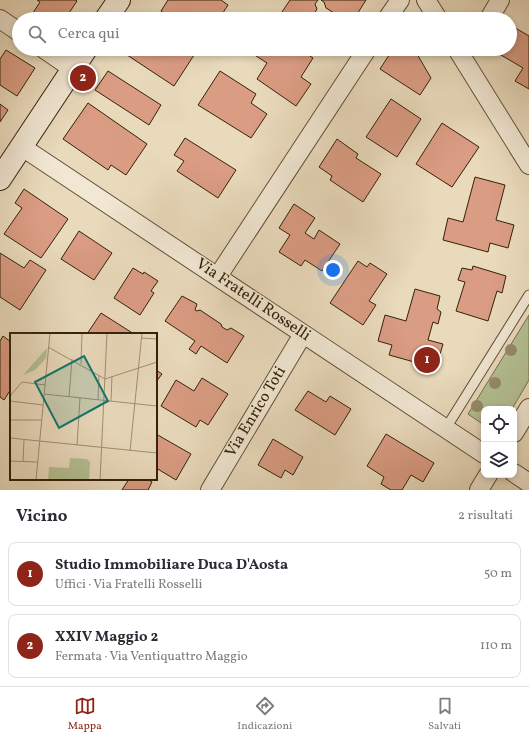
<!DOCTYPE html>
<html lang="it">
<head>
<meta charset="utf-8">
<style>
  :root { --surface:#fff; --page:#f2f2f3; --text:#2b2b33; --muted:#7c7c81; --line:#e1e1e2; --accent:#8f2418 }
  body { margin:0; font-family:Vollkorn,serif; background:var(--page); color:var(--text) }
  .controls { position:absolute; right:12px; bottom:12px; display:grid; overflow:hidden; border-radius:8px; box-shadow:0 2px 6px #0003 }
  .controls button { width:36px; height:36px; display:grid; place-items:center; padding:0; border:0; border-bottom:1px solid var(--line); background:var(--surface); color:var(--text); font:20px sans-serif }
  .you { position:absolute; left:333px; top:270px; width:14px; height:14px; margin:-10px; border:3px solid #fff; border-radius:50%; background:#1a73e8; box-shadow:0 0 0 6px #1a73e833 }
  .badge { display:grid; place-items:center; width:26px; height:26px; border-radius:50%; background:var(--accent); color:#fff; font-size:13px; font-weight:700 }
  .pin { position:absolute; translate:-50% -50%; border:2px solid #fff; box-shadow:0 1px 4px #0006 }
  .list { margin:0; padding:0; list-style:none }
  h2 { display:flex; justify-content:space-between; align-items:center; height:52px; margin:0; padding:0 16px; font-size:17px }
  h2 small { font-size:13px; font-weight:400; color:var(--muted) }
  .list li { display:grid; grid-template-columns:26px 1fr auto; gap:12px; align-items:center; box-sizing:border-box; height:64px; margin:0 8px 8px; padding:0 8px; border:1px solid var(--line); border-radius:8px }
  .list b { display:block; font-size:15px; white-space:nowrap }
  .list p { margin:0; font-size:13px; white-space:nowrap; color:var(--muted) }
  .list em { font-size:13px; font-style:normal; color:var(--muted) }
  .icon { flex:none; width:22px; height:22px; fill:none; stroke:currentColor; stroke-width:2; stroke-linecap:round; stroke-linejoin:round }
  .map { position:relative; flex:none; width:529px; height:490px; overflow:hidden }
  .search { position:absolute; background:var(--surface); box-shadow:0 2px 6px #0003; left:12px; right:12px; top:12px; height:44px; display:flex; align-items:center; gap:10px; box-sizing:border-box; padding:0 14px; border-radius:22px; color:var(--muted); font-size:15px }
  .sheet { height:196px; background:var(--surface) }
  nav { display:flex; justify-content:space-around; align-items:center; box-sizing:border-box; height:56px; border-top:1px solid var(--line); background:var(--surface); font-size:11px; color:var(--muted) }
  nav a { display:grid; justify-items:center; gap:2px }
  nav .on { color:var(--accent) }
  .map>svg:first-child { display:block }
</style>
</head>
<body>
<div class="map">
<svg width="529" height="490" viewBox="0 0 529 490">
  <rect width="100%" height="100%" fill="#e9dabc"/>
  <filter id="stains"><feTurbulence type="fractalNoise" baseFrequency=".005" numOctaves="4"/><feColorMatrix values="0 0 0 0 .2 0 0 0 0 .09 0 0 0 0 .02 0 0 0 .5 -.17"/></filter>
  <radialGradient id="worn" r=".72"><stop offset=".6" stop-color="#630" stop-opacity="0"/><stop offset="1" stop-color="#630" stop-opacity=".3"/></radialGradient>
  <path fill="#b4c093" stroke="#74714e" d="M 529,315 L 529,380 L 512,409 L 484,409 L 484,425 L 468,414 Z"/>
  <path fill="#da9c83" stroke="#332208" d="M 37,0 L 76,0 L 77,1 L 65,19 L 36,19 L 31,16 L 40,2 Z
    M 168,0 L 221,0 L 228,5 L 219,19 L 174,19 L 161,11 Z
    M 290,0 L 318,0 L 315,4 L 317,9 L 311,19 L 279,19 L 278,18 Z
    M 321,0 L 366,0 L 354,19 L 344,19 L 326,8 L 324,2 Z
    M 512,26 L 529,36 L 529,89 L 515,81 L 523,68 L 496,52 L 498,49 L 510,49 L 510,29 Z
    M 122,49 L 185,49 L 194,55 L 174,86 L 121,51 Z
    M 256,49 L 300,49 L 313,58 L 301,77 L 311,84 L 296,106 L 257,79 L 267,63 L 253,54 Z
    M 393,49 L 409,49 L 417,54 L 431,78 L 420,95 L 380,69 Z
    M 6,50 L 35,68 L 17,96 L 0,85 L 0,59 Z
    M 108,71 L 161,105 L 149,125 L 95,90 Z
    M 220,71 L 256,94 L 251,103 L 267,114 L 251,138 L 198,105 Z
    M 391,99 L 421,119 L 397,157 L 366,137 Z
    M 88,103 L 147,144 L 126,175 L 111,165 L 108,170 L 63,139 Z
    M 0,104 L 8,110 L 0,122 Z
    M 442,123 L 479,147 L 452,187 L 416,164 Z
    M 185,138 L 236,170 L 218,198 L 177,171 L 184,161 L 174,155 Z
    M 337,139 L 358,154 L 356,158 L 381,174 L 363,202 L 330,180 L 332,176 L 319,167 Z
    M 475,177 L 505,185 L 496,220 L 514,225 L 508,248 L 490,243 L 488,252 L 443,240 L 448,218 L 463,222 Z
    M 24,189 L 68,219 L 41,258 L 4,234 L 22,208 L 15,203 Z
    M 294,204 L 315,218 L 305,233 L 314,239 L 319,230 L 340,244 L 322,271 L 305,260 L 301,266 L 279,252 L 290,235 L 279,228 Z
    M 79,231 L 112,253 L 94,280 L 61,259 Z
    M 0,253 L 24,268 L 30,260 L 46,270 L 20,310 L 0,297 Z
    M 358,261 L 367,267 L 370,263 L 387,274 L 369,301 L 376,305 L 363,325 L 330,303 Z
    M 473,266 L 506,276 L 502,293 L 497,291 L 488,321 L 456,311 L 465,282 L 458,280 L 462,268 L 472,270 Z
    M 133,268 L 143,274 L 144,272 L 158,281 L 151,291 L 154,293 L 140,315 L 114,298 Z
    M 415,289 L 440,296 L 437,309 L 441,312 L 438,324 L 433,322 L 428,340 L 443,344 L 436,368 L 389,355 L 392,345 L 378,341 L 385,315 L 406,321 Z
    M 182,296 L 197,304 L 195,310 L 197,311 L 200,310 L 221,324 L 222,327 L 227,330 L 231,328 L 244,336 L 227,363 L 201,346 L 196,354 L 189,349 L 195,341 L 165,321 Z
    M 101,313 L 134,334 L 87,334 Z
    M 3,336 L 11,342 L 11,389 L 4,400 L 0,397 L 0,341 Z
    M 156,370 L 162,374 L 156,382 Z
    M 202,378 L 228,394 L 208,425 L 200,420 L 196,427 L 161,406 L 176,380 L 194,391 Z
    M 308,391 L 326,402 L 330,396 L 351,409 L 335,435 L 295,410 Z
    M 156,434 L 191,454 L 176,480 L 156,468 Z
    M 386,434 L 434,463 L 423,482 L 411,475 L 402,490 L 391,490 L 381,484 L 384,477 L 367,466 Z
    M 273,439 L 303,457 L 293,475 L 285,470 L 281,478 L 258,465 Z
    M 129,479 L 147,479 L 152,482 L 148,490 L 122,490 Z"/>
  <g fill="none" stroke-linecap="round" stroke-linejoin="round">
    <g stroke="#605035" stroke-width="11">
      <path id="lane" d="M 446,428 L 529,295"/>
    </g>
    <g stroke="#605035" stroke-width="20">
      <path id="street" d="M 426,0 L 438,19
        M 0,19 L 19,32
        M 387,19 L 400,0
        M 489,19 L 500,0
        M 44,49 L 73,69
        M 457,49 L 529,165
        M 22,147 L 484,454
        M 218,276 L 367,49
        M 514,433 L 529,408
        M 514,473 L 529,483
        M 210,490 L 303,334
        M 479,490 L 488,475"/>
    </g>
    <g stroke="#332208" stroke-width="24">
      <path id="secondary" d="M 106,19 L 119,0
        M 0,179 L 86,49"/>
    </g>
    <use href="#lane" stroke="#f1e7d3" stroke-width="9"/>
    <use href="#street" stroke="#f1e7d3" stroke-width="18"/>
    <use href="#secondary" stroke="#f1e7d3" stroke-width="22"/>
  </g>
  <g fill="#968b6c">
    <circle cx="511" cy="350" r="6"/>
    <circle cx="495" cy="383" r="6"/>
    <circle cx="477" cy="406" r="6"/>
  </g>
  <g text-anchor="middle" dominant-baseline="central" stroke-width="3" stroke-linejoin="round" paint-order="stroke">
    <g font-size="16" fill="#332208" stroke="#f1e7d3">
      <text transform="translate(253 300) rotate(34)">Via Fratelli Rosselli</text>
      <text transform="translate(256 412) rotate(-59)">Via Enrico Toti</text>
    </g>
  </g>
  <g transform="translate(10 333)">
    <rect width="147" height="147" fill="#e9dabc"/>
    <path d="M 37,15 L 36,25 L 25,37 L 13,42 ZM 60,125 L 77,126 L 80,129 L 79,147 L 38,147 L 39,134 L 59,135 Z" fill="#b4c093"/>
    <path fill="none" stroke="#a09074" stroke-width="1" d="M 131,5 L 147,6M 38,14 L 95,46M 71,31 L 72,0M 95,46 L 147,29M 34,61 L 147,73M 0,63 L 12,49 L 35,52M 59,64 L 62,26M 88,67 L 89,42M 0,68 L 33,72M 101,68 L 102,43M 0,87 L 31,87M 0,105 L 147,120M 67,112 L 70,65M 120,118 L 132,0M 0,128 L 27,129M 13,128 L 14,107M 26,147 L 40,0M 90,147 L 97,0"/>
    <path fill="#0f766e" fill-opacity="0.15" stroke="#0f766e" stroke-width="2" d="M 74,23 L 98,68 L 49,95 L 25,49 Z"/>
    <rect width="147" height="147" fill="none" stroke="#332208" stroke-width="2"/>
  </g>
  <rect width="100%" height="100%" filter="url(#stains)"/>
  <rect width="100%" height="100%" fill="url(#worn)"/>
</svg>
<div class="controls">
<button><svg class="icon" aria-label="locate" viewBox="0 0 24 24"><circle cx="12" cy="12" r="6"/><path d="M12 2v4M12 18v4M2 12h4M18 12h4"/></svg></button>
<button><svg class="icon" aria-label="layers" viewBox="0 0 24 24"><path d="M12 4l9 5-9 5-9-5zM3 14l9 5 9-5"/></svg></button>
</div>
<div class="you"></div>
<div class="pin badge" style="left:427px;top:360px">1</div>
<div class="pin badge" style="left:83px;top:78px">2</div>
<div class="search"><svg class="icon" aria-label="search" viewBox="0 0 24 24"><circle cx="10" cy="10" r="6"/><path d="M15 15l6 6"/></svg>Cerca qui</div>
</div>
<section class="sheet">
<h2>Vicino<small>2 risultati</small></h2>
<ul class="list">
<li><span class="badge">1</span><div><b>Studio Immobiliare Duca D'Aosta</b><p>Uffici · Via Fratelli Rosselli</p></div><em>50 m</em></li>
<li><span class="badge">2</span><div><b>XXIV Maggio 2</b><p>Fermata · Via Ventiquattro Maggio</p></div><em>110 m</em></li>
</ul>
</section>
<nav>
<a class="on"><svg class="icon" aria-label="map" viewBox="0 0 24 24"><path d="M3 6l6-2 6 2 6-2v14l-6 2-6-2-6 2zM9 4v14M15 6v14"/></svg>Mappa</a>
<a><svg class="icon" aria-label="directions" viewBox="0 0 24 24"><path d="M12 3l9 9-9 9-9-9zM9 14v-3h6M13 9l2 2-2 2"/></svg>Indicazioni</a>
<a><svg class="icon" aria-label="saved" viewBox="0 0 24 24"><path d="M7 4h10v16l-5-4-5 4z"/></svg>Salvati</a>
</nav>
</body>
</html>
